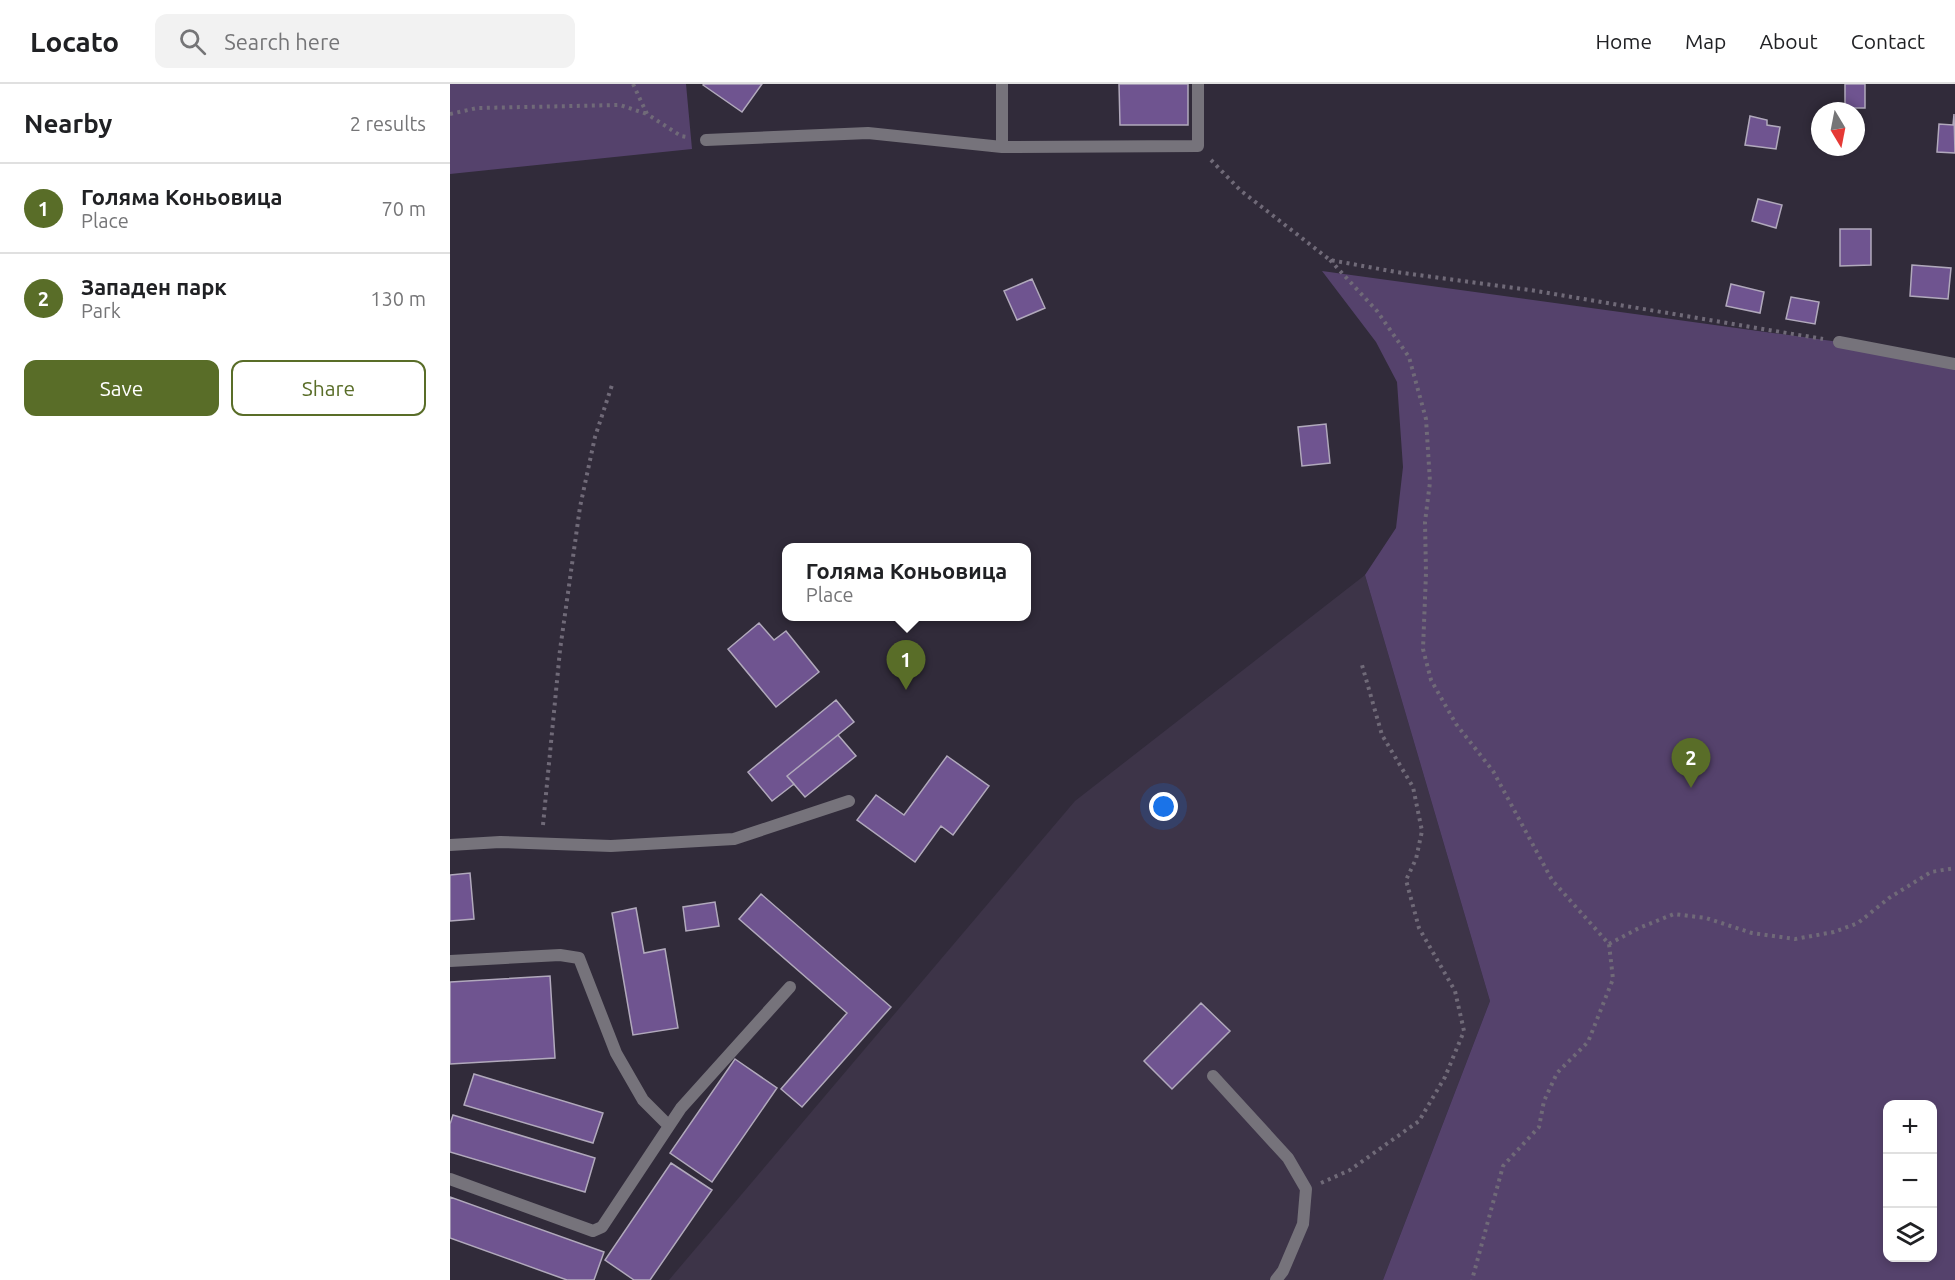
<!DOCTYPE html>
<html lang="en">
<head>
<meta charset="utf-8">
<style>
  :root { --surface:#fff; --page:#f2f2f2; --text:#202124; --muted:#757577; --line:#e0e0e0; --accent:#596d28 }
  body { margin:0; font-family:Ubuntu,sans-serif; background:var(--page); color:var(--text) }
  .controls { position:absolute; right:18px; bottom:18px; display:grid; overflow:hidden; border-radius:12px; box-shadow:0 3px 9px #0003 }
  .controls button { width:54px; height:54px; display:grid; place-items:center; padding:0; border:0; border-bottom:2px solid var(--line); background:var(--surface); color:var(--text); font:30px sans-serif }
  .compass { position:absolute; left:1361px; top:18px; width:54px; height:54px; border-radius:50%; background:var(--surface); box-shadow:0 3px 9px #0003; rotate:170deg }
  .you { position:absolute; left:714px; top:723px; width:21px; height:21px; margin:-15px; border:4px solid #fff; border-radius:50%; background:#1a73e8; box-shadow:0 0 0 9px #1a73e833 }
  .badge { display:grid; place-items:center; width:39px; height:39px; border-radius:50%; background:var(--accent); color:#fff; font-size:20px; font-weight:700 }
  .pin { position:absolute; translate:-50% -50px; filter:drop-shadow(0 2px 3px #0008) }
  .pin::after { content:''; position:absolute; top:32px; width:21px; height:18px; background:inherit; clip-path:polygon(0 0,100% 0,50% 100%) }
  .popup { position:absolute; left:332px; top:459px; width:249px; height:78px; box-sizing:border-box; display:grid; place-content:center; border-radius:12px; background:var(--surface); filter:drop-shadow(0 2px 4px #0005); font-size:20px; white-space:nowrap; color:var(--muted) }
  .popup b { font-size:22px; color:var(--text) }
  .popup::after { content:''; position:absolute; left:50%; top:100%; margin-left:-12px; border:12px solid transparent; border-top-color:var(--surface) }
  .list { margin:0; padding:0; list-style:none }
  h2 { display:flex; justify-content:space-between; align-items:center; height:78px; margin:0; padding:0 24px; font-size:26px }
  h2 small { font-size:20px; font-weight:400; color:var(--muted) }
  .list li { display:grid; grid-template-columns:39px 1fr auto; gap:18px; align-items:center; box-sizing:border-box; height:90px; padding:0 24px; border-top:2px solid var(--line) }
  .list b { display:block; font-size:22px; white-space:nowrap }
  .list p { margin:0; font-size:20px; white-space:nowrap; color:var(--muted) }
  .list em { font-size:20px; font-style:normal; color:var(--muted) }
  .actions { display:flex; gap:12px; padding:18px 24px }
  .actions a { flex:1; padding:14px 0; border:2px solid var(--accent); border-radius:12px; text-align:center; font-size:21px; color:var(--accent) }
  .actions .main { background:var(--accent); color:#fff }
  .icon { flex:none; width:33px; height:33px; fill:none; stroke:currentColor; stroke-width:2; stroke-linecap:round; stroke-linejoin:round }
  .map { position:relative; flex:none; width:1505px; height:1196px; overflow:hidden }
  header { display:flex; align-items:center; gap:36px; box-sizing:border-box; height:84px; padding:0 30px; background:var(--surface); border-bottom:2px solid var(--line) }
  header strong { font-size:28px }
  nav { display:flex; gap:33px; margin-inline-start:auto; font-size:21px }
  .search { width:420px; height:54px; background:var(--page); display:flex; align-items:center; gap:15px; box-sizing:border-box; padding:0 21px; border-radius:12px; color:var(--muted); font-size:22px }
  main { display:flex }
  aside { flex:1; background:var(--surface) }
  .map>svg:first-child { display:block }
</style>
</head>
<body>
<header>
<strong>Locato</strong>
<div class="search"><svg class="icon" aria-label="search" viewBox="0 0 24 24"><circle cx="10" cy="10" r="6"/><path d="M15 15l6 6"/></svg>Search here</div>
<nav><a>Home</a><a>Map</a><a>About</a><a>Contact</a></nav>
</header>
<main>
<aside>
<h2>Nearby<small>2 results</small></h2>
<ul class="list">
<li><span class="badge">1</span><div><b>Голяма Коньовица</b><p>Place</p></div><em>70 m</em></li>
<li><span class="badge">2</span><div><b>Западен парк</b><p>Park</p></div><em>130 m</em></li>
</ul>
<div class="actions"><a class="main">Save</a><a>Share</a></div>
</aside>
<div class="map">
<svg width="1505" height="1196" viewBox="0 0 1505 1196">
  <rect width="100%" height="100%" fill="#312b3a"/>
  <path fill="#3d3448" d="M 915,491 L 1040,917 L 933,1196 L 219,1196 L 625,717 Z"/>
  <path fill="#55426c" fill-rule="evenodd" d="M 0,0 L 236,0 L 242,65 L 0,90 Z
    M 872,187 L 1389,258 L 1505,280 L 1505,1196 L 933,1196 L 1040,917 L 915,491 L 946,444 L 953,383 L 947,298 L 926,258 ZM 1438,1020 L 1482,1020 L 1482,1174 L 1438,1174 Z"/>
  <path fill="#6f5490" stroke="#b1a9bc" stroke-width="1.5" d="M 254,0 L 312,0 L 292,28 L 253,1 Z
    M 669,0 L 738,0 L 738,41 L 670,41 Z
    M 1395,0 L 1415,0 L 1415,24 L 1395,24 Z
    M 1504,30 L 1505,69 L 1487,68 L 1489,40 L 1503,41 Z
    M 1300,32 L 1317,36 L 1317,41 L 1330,43 L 1326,65 L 1295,61 Z
    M 1308,115 L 1332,121 L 1326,144 L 1302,137 Z
    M 1390,145 L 1421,145 L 1421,181 L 1390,182 Z
    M 1462,181 L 1501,184 L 1498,215 L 1460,212 Z
    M 582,195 L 595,224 L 567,236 L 554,207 Z
    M 1281,200 L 1314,208 L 1310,229 L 1276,222 Z
    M 1341,213 L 1369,218 L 1365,240 L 1336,235 Z
    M 876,340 L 880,379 L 852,382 L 848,343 Z
    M 309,539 L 324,556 L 336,547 L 369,588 L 326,623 L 278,565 Z
    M 386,616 L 404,638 L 337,692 L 344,700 L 322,717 L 298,688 Z
    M 388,651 L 406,672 L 355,713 L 337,692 Z
    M 497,672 L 539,702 L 503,751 L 491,742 L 465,778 L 407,736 L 426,711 L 454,731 Z
    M 20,789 L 24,835 L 0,837 L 0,791 Z
    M 311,810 L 441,923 L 352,1023 L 331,1005 L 397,929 L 289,835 Z
    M 265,818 L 269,842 L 236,847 L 233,823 Z
    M 186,824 L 194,869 L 215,865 L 228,944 L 183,951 L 162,829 Z
    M 100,892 L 105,974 L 0,980 L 0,898 Z
    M 751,919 L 780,947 L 722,1005 L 694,977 Z
    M 285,975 L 327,1004 L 262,1098 L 220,1069 Z
    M 24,990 L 153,1029 L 143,1059 L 14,1021 Z
    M 3,1031 L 145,1074 L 135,1108 L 0,1068 L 0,1040 Z
    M 221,1079 L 262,1106 L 200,1196 L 184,1196 L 155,1176 Z
    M 0,1113 L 154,1168 L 144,1196 L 117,1196 L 0,1154 Z"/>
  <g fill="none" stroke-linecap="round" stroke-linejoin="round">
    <path stroke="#706a78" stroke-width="4" stroke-dasharray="3 4.5" stroke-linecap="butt" d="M 183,0 L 197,30 L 231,52 L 237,53
      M 0,30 L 27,24 L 170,21 L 197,30
      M 761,76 L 790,106 L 880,176 L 946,188 L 1080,206 L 1373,255
      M 880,176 L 927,227 L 959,273 L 976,335 L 980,398 L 975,438 L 976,489 L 973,565 L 981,596 L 1006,640 L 1043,687 L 1102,796 L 1159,860 L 1163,895 L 1138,958 L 1107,989 L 1094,1017 L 1089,1043 L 1053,1082 L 1022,1196
      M 93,741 L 110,566 L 130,423 L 145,353 L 162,301
      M 1159,860 L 1189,844 L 1224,830 L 1256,834 L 1302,849 L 1345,855 L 1384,848 L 1408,839 L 1439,814 L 1481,788 L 1505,784
      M 871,1099 L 900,1086 L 969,1037 L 995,993 L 1014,947 L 1005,907 L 969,844 L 956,796 L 966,775 L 972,747 L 963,703 L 932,651 L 912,581"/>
    <path stroke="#76737b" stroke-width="12" d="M 1389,258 L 1505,280
      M 0,761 L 50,758 L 161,762 L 284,755 L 399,717
      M 0,877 L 110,871 L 129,874 L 166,969 L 193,1016 L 219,1042
      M 763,992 L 838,1074 L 856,1105 L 853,1140 L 833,1187 L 826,1196
      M 0,1095 L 143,1147 L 152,1143 L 231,1024 L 340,903"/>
    <path stroke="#76737b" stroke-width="12" d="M 552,0 L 552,63
      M 256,56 L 418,49 L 552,63 L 748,62 L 748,0"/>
  </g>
</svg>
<div class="controls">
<button>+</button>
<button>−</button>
<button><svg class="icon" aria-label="layers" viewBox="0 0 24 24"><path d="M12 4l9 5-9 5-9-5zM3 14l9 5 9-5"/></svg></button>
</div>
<svg class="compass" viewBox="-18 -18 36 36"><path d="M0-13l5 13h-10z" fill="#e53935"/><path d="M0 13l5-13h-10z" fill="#757577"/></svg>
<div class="you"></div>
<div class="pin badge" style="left:456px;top:606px">1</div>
<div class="popup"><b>Голяма Коньовица</b>Place</div>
<div class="pin badge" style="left:1241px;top:704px">2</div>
</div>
</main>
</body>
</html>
